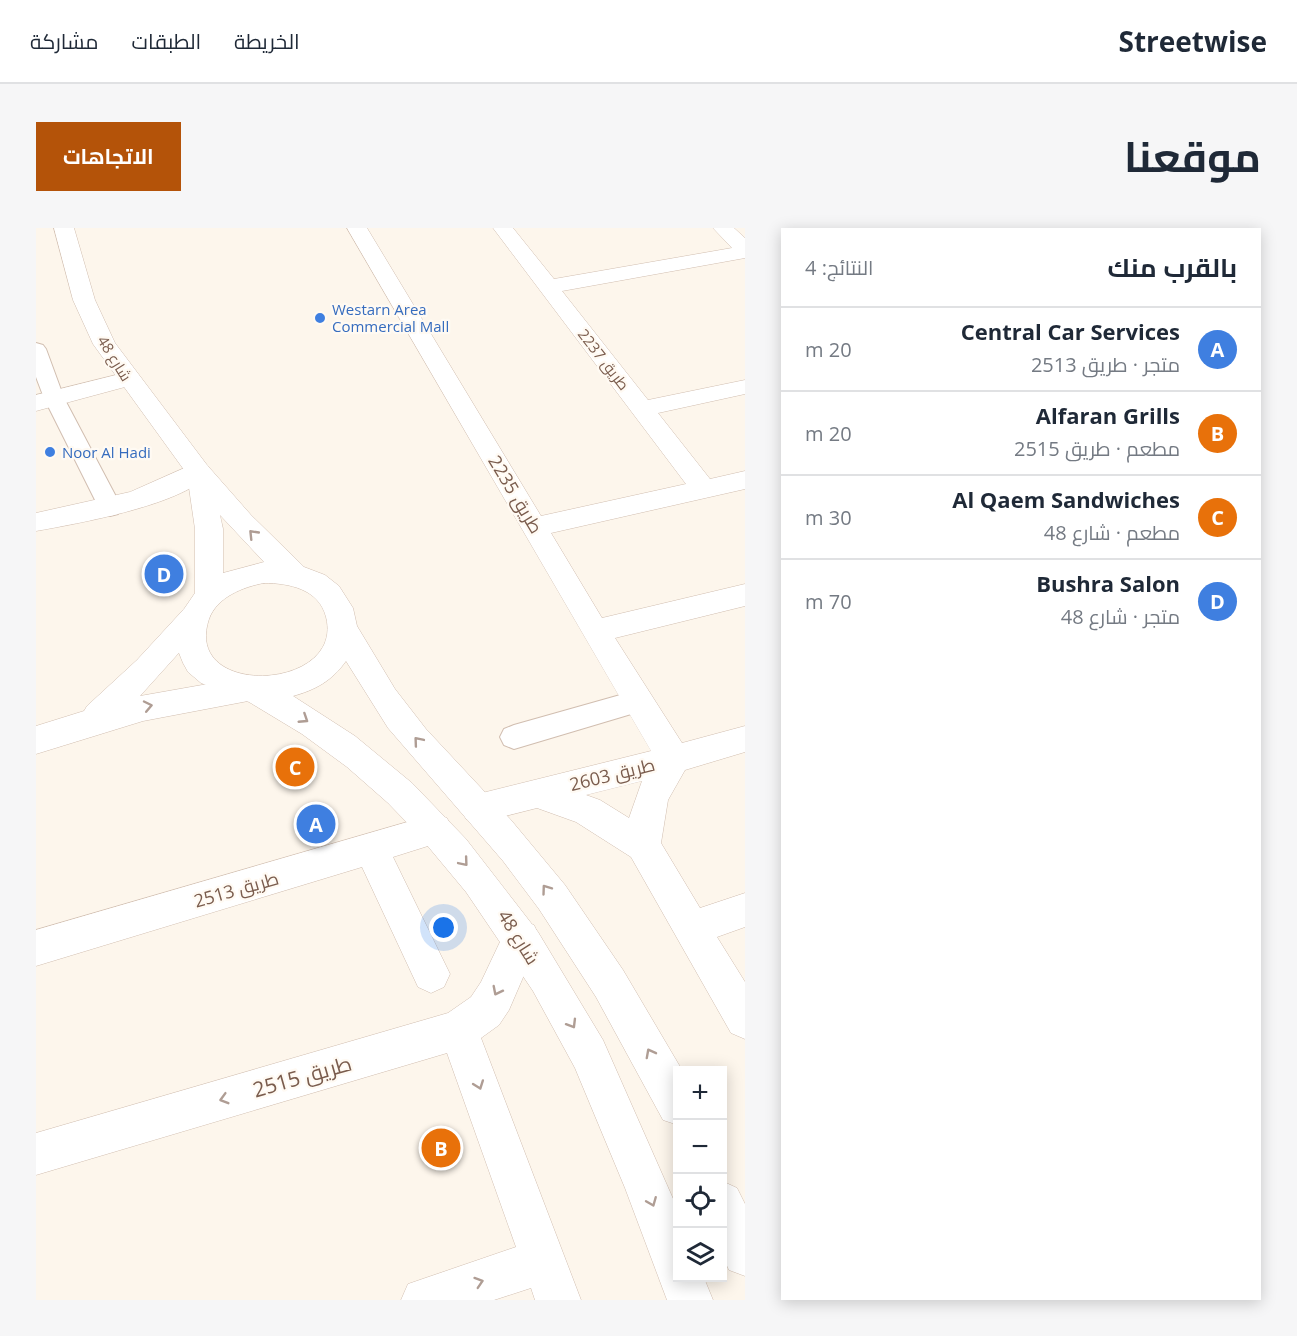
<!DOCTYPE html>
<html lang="ar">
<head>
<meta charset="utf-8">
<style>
  :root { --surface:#fff; --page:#f6f6f7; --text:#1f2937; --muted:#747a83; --line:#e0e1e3; --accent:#b45309 }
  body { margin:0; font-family:"Open Sans",Cairo,sans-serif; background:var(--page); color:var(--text); direction:rtl }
  .controls { position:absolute; right:18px; bottom:18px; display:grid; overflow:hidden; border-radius:0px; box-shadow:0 3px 15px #0003 }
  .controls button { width:54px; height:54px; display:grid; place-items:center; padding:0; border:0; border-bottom:2px solid var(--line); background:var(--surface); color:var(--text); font:30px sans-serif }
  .you { position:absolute; left:408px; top:700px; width:21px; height:21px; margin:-15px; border:4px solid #fff; border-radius:50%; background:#1a73e8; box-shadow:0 0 0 9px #1a73e833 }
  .badge { display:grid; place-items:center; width:39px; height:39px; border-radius:50%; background:var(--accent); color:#fff; font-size:20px; font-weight:700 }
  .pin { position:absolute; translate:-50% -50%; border:3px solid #fff; box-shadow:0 2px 6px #0006 }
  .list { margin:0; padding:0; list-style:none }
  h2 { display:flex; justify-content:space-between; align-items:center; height:78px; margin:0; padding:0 24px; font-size:26px }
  h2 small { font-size:20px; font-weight:400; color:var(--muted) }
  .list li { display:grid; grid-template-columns:39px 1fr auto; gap:18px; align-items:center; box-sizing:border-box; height:84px; padding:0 24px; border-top:2px solid var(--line) }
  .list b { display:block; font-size:22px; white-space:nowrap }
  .list p { margin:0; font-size:20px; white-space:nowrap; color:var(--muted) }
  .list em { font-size:20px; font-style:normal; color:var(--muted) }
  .icon { flex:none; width:33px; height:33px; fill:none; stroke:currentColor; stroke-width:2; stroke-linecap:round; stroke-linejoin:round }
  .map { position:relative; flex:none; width:709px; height:1072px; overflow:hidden; direction:ltr; border-radius:0px }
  header { display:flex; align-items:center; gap:36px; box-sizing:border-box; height:84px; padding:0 30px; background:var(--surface); border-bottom:2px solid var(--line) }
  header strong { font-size:28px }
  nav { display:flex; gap:33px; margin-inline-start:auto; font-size:21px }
  .intro { display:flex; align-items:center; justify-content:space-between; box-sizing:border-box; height:144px; padding:0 36px }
  h1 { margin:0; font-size:42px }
  .button { padding:15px 27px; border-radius:0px; background:var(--accent); color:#fff; font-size:21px; font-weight:700 }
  main { display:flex; gap:36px; padding:0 36px }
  aside { flex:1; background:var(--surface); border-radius:0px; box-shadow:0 3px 15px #0003 }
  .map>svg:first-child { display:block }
</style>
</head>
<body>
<header>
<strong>Streetwise</strong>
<nav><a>الخريطة</a><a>الطبقات</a><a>مشاركة</a></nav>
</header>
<div class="intro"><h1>موقعنا</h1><a class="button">الاتجاهات</a></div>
<main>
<aside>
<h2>بالقرب منك<small>النتائج: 4</small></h2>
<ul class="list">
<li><span class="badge" style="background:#3f7fe0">A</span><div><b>Central Car Services</b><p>متجر · طريق 2513</p></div><em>20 m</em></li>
<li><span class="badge" style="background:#e8710a">B</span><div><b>Alfaran Grills</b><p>مطعم · طريق 2515</p></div><em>20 m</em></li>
<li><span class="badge" style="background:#e8710a">C</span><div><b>Al Qaem Sandwiches</b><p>مطعم · شارع 48</p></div><em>30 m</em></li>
<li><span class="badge" style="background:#3f7fe0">D</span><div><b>Bushra Salon</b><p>متجر · شارع 48</p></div><em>70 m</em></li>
</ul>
</aside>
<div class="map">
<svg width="709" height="1072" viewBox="0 0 709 1072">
  <rect width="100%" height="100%" fill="#fdf6ec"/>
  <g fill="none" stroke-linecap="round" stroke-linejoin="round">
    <g stroke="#d1beb0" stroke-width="2">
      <path id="service" d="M 0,115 L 7,117 L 10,121 L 28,170 L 86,280 L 82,286 L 74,288 L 66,286 L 8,170 L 0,149 Z
        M 602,462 L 612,465 L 616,473 L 612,481 L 478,521 L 468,517 L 464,509 L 468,501 L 478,497 Z"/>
    </g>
    <g stroke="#d1beb0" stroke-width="1">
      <path id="minor" d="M 311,0 L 331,0 L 505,288 L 650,256 L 457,0 L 477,0 L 518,51 L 696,20 L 677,0 L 698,0 L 709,10 L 709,30 L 526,63 L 612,172 L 709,152 L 709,166 L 622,185 L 674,251 L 709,243 L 709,261 L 515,305 L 566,390 L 709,356 L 709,378 L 579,410 L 646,515 L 709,498 L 709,524 L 649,542 L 632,572 L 625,615 L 664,680 L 709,665 L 709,699 L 681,709 L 709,754 L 709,811 L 695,805 L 595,629 L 540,594 L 501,580 L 442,595 L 430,591 L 425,580 L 430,569 L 615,523 ZM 606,553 L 593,590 L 564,572 L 550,567 Z
        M 92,144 L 100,146 L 104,151 L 100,156 L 0,183 L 0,167 Z
        M 162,234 L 171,237 L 175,243 C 154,276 39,296 0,303 L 0,285 L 94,264 Z
        M 158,378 L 168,381 L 173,389 L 168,397 L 104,468 L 217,448 L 228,452 L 233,461 L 228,470 L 107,493 L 0,526 L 0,498 L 48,483 L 51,478 L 101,432 L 148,381 Z
        M 399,586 L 411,590 L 416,601 L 411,612 L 357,629 L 414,746 L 408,759 L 395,765 L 382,759 L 326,639 L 0,738 L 0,702 Z
        M 485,692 L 498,697 L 504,710 L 473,782 L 463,797 L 445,810 L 545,1072 L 499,1072 L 495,1060 L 458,1072 L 365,1072 L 372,1056 L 480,1019 L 411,825 L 0,947 L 0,905 L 412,785 L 435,769 L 445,754 L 472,697 Z"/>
    </g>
    <g stroke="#d1beb0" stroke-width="1">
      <path id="tertiary" d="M 18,0 L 38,0 L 59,72 L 79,115 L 171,237 L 215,287 L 268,339 L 289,347 L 303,358 L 317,380 L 321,398 L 359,461 L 390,501 L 475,592 L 529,657 L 587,742 L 646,842 L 642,842 L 642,897 L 627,892 L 560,769 L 503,681 L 467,633 L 352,500 L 310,433 C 296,453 279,462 257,468 L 319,508 L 376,555 L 430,611 L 502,704 L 567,812 L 642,982 L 642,1050 L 668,1050 L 677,1072 L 631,1072 L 589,960 L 539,840 L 497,763 L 430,664 L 380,604 L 352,575 L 311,539 L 266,506 L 213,474 L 165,455 L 152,444 L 147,435 L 141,420 L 140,402 L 146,384 L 159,365 L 159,301 L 151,246 L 57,116 L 37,72 ZM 184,287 L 228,334 L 187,345 L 187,301 ZM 228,355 C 253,355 283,361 290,389 C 309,463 146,471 173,391 C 181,369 207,359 228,355 Z
        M 686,953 L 701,960 L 709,976 L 709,1048 L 693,1042 L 686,1027 Z"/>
    </g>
    <use href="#service" fill="#fff" fill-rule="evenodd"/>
    <use href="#minor" fill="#fff" fill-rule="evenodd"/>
    <use href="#tertiary" fill="#fff" fill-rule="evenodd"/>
  </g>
  <defs><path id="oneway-chevron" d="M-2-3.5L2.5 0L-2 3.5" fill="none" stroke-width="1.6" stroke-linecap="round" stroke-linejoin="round" transform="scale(1.5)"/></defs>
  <g stroke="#af9d94">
    <use href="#oneway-chevron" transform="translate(217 306) rotate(-134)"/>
    <use href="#oneway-chevron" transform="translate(112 478) rotate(-12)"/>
    <use href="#oneway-chevron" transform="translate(268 491) rotate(33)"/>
    <use href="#oneway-chevron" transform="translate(382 513) rotate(-130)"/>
    <use href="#oneway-chevron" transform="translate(428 634) rotate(50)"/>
    <use href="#oneway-chevron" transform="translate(510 661) rotate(-126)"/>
    <use href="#oneway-chevron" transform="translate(461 763) rotate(117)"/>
    <use href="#oneway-chevron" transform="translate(536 796) rotate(59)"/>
    <use href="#oneway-chevron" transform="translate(614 825) rotate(-118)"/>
    <use href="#oneway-chevron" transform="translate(443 857) rotate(70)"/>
    <use href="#oneway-chevron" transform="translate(188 871) rotate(164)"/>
    <use href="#oneway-chevron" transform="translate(616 974) rotate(68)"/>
    <use href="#oneway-chevron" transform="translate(443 1054) rotate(-18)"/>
  </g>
  <g fill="#3f7fe0" stroke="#fffaf3" stroke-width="2">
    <circle cx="284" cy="90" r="6"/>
    <circle cx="14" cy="224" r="6"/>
  </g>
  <g text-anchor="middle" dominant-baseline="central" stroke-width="4.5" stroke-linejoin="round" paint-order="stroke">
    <g font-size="15" fill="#366cbe" stroke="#fffaf3" text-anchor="start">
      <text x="296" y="81">Westarn Area<tspan x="296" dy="17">Commercial Mall</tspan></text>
      <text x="26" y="224">Noor Al Hadi</text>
    </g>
    <g font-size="15" fill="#7a5c4d" stroke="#fffaf3">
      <text transform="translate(79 130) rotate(58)">شارع 48</text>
      <text transform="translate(568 131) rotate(52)">طريق 2237</text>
    </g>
    <g font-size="18" fill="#7a5c4d" stroke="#fffaf3">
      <text transform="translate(480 266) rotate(59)">طريق 2235</text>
      <text transform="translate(576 546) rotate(-14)">طريق 2603</text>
      <text transform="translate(200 661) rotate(-16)">طريق 2513</text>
      <text transform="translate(483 709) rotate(58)">شارع 48</text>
    </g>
    <g font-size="21" fill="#7a5c4d" stroke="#fffaf3">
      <text transform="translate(266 848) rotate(-16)">طريق 2515</text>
    </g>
  </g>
</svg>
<div class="controls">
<button>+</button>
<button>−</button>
<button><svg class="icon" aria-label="locate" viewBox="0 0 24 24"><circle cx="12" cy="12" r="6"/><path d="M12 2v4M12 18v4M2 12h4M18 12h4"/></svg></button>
<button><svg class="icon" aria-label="layers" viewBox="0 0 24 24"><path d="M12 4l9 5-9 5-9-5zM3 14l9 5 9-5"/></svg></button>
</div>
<div class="you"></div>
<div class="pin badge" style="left:280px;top:596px;background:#3f7fe0">A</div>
<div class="pin badge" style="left:405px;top:920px;background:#e8710a">B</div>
<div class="pin badge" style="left:259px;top:539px;background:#e8710a">C</div>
<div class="pin badge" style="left:128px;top:346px;background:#3f7fe0">D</div>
</div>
</main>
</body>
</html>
